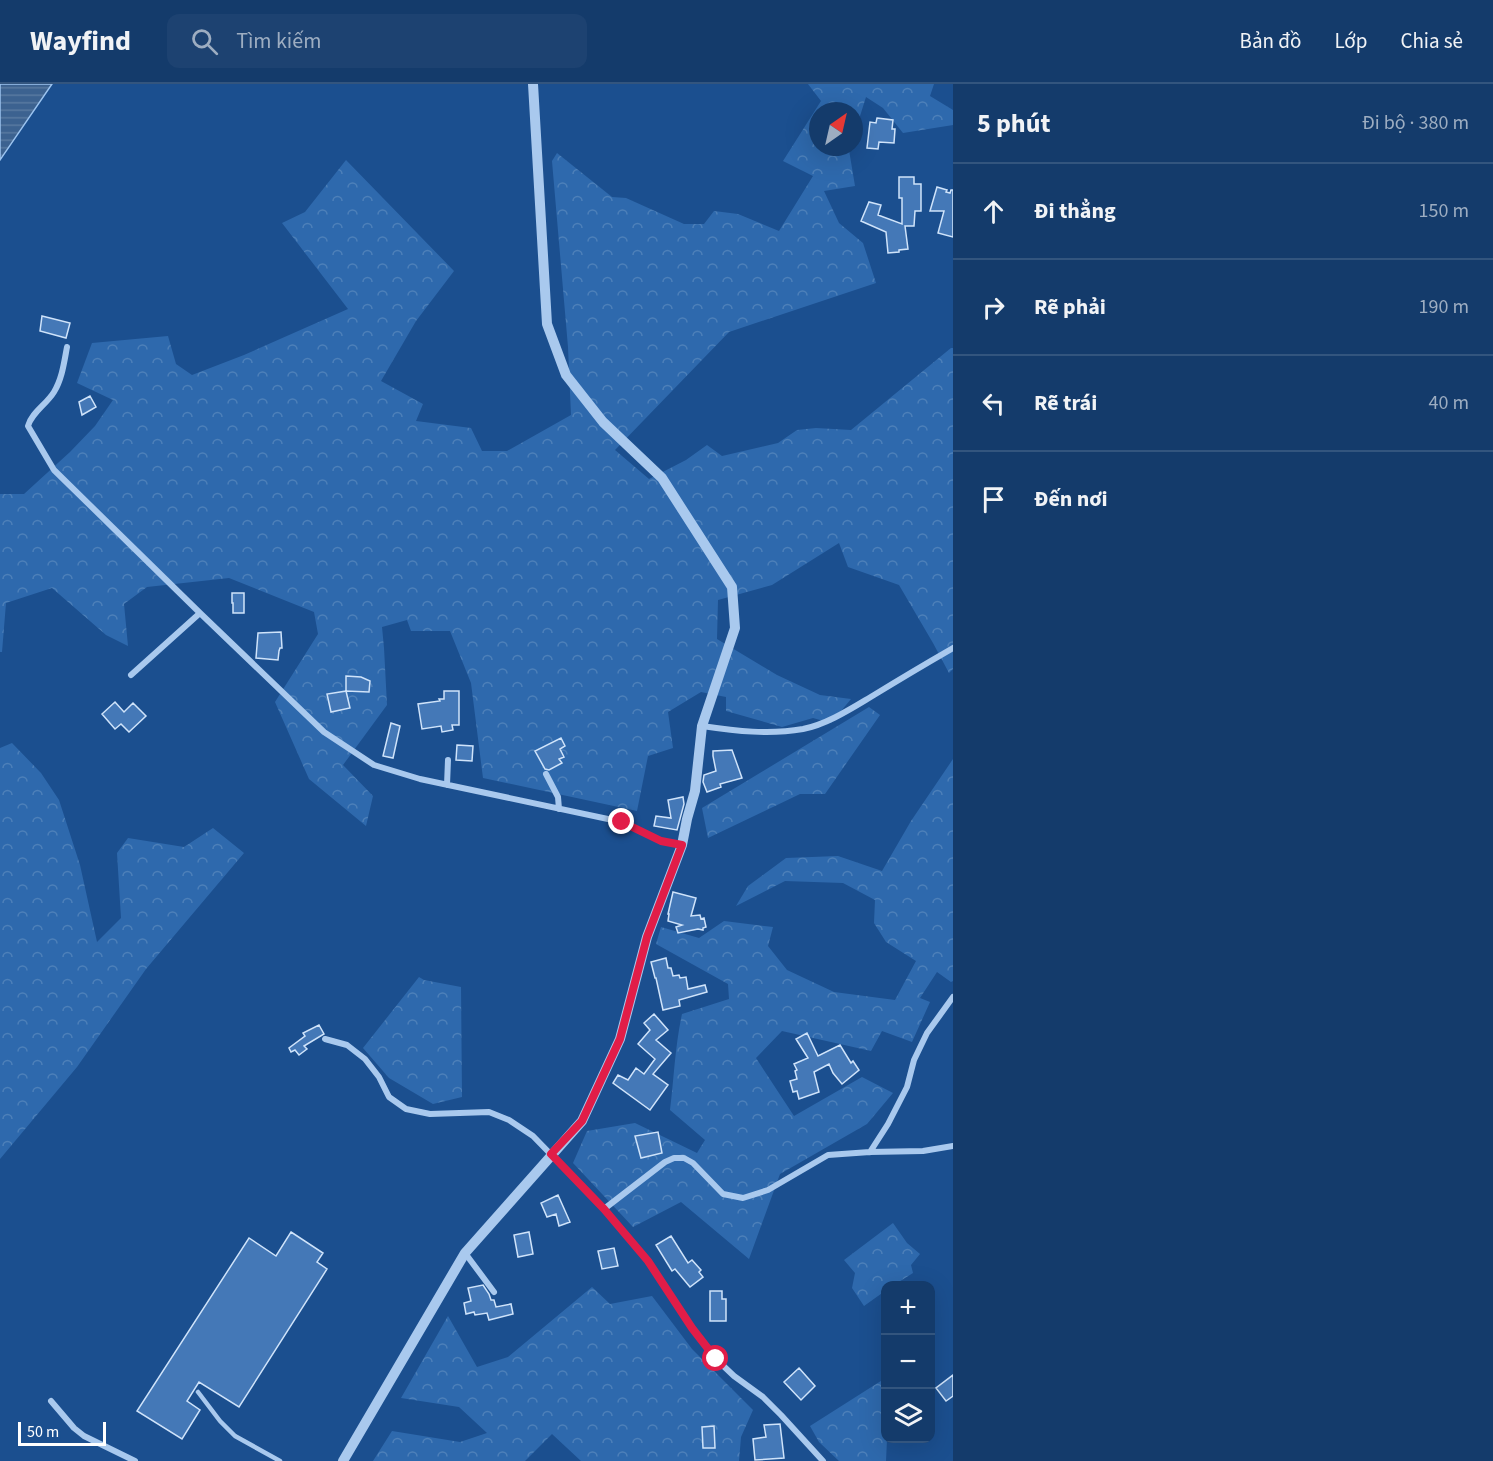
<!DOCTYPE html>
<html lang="vi">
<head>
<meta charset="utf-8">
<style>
  :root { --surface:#143b6b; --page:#1d4271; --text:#f1f3f6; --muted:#9dadc1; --line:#33557e }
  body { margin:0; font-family:"Source Sans 3",sans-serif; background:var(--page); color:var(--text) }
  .controls { position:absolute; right:18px; bottom:18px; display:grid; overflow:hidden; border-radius:12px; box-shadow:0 6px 24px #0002 }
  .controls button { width:54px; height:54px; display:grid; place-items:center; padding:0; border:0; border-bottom:2px solid var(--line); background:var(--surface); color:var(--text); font:30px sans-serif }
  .compass { position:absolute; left:809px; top:18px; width:54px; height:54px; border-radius:50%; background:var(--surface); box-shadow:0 6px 24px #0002; rotate:34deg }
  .scale { position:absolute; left:18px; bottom:15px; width:88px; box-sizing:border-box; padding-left:6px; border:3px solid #fff; border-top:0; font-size:16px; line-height:21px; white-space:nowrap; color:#fff; -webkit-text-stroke:4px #1b4f8f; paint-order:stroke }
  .stop { position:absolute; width:18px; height:18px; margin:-14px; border:4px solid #e11d48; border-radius:50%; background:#fff }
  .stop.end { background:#e11d48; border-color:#fff; box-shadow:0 2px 6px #0008 }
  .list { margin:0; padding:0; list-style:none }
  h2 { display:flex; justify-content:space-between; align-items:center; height:78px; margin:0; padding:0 24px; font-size:26px }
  h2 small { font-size:20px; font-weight:400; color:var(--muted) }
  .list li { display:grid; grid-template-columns:39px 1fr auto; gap:18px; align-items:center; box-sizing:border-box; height:96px; padding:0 24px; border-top:2px solid var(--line) }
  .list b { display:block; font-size:22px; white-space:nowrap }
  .list em { font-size:20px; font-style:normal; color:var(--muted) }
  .icon { flex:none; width:33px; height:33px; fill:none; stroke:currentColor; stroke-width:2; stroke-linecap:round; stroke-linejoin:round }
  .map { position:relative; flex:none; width:953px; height:1377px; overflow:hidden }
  header { display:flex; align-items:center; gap:36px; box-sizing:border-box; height:84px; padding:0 30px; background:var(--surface); border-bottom:2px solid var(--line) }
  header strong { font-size:28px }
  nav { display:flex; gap:33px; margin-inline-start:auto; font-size:21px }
  .search { width:420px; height:54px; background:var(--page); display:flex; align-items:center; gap:15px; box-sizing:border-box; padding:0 21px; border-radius:12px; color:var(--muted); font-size:22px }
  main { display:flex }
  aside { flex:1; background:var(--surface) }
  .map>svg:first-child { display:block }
</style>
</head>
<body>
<header>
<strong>Wayfind</strong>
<div class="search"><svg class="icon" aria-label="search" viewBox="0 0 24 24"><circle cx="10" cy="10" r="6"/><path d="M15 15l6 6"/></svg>Tìm kiếm</div>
<nav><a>Bản đồ</a><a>Lớp</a><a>Chia sẻ</a></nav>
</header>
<main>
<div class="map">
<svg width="953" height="1377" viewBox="0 0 953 1377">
  <defs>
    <pattern id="forest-crowns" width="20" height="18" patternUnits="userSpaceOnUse" patternTransform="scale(1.5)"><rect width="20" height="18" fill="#2e69ad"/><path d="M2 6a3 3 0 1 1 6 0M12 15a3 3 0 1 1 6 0" fill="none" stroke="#4d80b9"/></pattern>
    <pattern id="water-rules" width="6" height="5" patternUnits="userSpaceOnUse" patternTransform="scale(1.5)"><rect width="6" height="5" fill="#3c6290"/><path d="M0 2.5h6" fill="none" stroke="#597aa1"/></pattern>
  </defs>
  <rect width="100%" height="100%" fill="#1b4f8f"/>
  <path fill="url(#forest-crowns)" d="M 808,0 L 934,0 L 930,12 L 953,26 L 953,41 L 903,49 L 883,24 L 866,13 L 854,51 L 854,27 L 818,27 L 818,63 L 850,63 L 849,66 L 855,102 L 824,107 L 839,139 L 863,159 L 876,199 L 729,248 L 615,366 L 649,395 L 686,376 L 707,361 L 722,372 L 778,359 L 797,346 L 816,344 L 851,346 L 951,264 L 953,264 L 953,585 L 949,589 L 933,559 L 899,501 L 848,483 L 839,459 L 772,501 L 718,516 L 717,555 L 777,591 L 820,611 L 851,615 L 831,639 L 813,634 L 782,643 L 726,627 L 726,613 L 701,608 L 668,628 L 673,664 L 648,672 L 637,727 L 483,694 L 471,599 L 450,547 L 411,547 L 407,536 L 382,543 L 384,564 L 387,621 L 343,681 L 373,712 L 366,742 L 309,695 L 275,618 L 318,550 L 314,528 L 229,494 L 147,503 L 124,520 L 128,562 L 106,551 L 52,504 L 6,519 L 2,568 L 0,568 L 0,410 L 24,410 L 70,368 L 95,342 L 113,316 L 77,299 L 92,259 L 168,252 L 176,280 L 192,291 L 244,271 L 348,225 L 282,139 L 305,128 L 346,76 L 454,187 L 416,237 L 381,297 L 423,320 L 416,337 L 471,344 L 482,367 L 507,367 L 571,331 L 568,263 L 552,77 L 557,69 L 612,113 L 626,114 L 684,140 L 704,140 L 714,127 L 738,130 L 779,147 L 813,92 L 783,77 L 821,17 Z
    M 869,623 L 880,631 L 825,710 L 800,710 L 708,754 L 702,724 Z
    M 12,659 L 41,689 L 59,716 L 80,781 L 97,858 L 121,834 L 117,769 L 128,754 L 184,763 L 213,744 L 244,769 L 146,885 L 77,983 L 0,1075 L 0,664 Z
    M 953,675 L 953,897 L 951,898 L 937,888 L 920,914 L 930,918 L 912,958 L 882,947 L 871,967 L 782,947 L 756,974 L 794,1032 L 862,993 L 893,1009 L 867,1040 L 780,1090 L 749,1175 L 681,1118 L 633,1143 L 573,1079 L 587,1047 L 635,1039 L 697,1069 L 705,1056 L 670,1026 C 674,994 675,962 682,930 L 729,915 L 728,900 L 656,860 L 661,843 L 699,854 L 724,837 L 773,843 L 768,862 L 787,886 L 834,908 L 895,916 L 916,877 L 886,858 L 874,839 L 875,816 L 843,799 L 785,797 L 736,822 L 748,802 L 786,774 L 838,772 L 882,787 L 911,737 Z
    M 419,893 L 424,896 L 461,903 L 462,1013 L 433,1020 L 389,994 L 363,964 Z
    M 893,1139 L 907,1159 L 920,1170 L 911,1181 L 913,1189 L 894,1201 L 886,1202 L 885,1207 L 864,1222 L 852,1204 L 855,1189 L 844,1176 Z
    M 592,1203 L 610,1220 L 652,1212 L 692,1265 L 753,1326 L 741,1353 L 739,1377 L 581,1377 L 552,1350 L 525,1377 L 373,1377 L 392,1347 L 460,1358 L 487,1349 L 459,1323 L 401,1314 L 448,1232 L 477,1283 L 508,1273 Z
    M 884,1295 L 886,1354 L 887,1355 L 886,1377 L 839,1377 L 819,1358 L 810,1342 Z"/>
  <path fill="url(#water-rules)" stroke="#9cc4f0" stroke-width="1.5" d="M 0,0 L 52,0 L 0,76 Z"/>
  <path fill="#4478b7" stroke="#cfe3fa" stroke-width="1.5" d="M 877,34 L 893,36 L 892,45 L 895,45 L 894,59 L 879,58 L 878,65 L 867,64 L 870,38 L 876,39 Z
    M 899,93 L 914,93 L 914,100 L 921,100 L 921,127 L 915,127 L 914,142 L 905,142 L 908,165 L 899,166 L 899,168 L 888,169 L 886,148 L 861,137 L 869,118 L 881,121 L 878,131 L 902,140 L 902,114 L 899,114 Z
    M 937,103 L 947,106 L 946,108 L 950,109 L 951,106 L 953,106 L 953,153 L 938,149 L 944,127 L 930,127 Z
    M 42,232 L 70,239 L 66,254 L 40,247 Z
    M 90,312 L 96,323 L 82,331 L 79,318 Z
    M 232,509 L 244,509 L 244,529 L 233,529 L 233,519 L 232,519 Z
    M 281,548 L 282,564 L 280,564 L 279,567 L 278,576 L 256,574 L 258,549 Z
    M 346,592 L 361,593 L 370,597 L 369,608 L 346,607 L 350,624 L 331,628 L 327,610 L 346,607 Z
    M 444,607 L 459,607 L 459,641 L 452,641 L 453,646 L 442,648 L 441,642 L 422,645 L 418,620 L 440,617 L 439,615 L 444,615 Z
    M 115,618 L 124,628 L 133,619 L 146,632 L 129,648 L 121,640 L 115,645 L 102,630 Z
    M 391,639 L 400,642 L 393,674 L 383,672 Z
    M 561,654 L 565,662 L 560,665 L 564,673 L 559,675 L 562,679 L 549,686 L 545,685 L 535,667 Z
    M 457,661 L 473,662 L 472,677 L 456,676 Z
    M 732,666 L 742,694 L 720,700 L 721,703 L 707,708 L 703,698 L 704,691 L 716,687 L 713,672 L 713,667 Z
    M 683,713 L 684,720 L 677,746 L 654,742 L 656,732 L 671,734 L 668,716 Z
    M 673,808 L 696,814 L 691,832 L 700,831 L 701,835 L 704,834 L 706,843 L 703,844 L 703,846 L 698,845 L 678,849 L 676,843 L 682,841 L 668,837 L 669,830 L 668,830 Z
    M 666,874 L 668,884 L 671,884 L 673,892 L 679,891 L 680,894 L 686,893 L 688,905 L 705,901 L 707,908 L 679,916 L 680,922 L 663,926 L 656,894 L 655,894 L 651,878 Z
    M 654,930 L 668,946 L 656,956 L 671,969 L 653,990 L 668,1001 L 650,1026 L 613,999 L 618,991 L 628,996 L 636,984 L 644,990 L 655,975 L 638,960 L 650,946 L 644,939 Z
    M 319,941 L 324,950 L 304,962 L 307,965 L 299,971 L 295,966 L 291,968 L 289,964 L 305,952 L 303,949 Z
    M 807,949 L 818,972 L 840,961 L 851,979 L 853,977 L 859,986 L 842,1000 L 833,989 L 829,980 L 814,988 L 819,1008 L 799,1015 L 797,1007 L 793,1008 L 790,997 L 797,995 L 795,987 L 797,986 L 794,980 L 808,974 L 796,955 Z
    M 658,1048 L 662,1069 L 641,1074 L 635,1052 Z
    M 558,1111 L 570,1138 L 559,1142 L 556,1130 L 547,1133 L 541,1119 Z
    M 291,1148 L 323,1169 L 317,1178 L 327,1185 L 239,1323 L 199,1298 L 187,1317 L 200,1326 L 182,1355 L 137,1327 L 249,1154 L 276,1172 Z
    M 529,1148 L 533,1170 L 518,1173 L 514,1151 Z
    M 671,1152 L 688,1179 L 692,1176 L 701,1186 L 699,1188 L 703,1193 L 690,1203 L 675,1185 L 672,1187 L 656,1161 Z
    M 614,1164 L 618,1182 L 602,1185 L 598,1167 Z
    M 483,1201 L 489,1210 L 491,1216 L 494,1216 L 496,1223 L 511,1220 L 513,1230 L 489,1236 L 487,1229 L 475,1231 L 474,1228 L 466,1230 L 464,1219 L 471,1217 L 468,1204 Z
    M 710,1207 L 722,1207 L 722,1215 L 726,1215 L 726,1237 L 710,1237 Z
    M 799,1284 L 815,1302 L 801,1316 L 784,1298 Z
    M 953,1291 L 953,1312 L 946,1317 L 936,1304 Z
    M 780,1340 L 784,1374 L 755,1376 L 753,1355 L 766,1353 L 764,1341 Z
    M 714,1342 L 715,1364 L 703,1364 L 702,1343 Z"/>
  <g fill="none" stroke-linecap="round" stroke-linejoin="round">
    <path stroke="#a9c9ee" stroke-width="4.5" d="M 198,1308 L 220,1337 L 235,1352 L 280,1377"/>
    <path stroke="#a9c9ee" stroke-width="6" d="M 67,263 C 64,279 62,295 54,308 C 46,321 32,328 28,342 L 54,386 L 200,529 L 131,591
      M 200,529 L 324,648 L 374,681 L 420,695 L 622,738 L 661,757 L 682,761
      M 702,642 C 736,647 769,651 803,645 C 828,640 852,624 874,611 C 900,595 927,579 953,564
      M 546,690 L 558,713 L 559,725
      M 447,701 L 448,676
      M 325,955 L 347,961 L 365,975 L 379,993 L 389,1013 L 406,1025 L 430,1030 L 489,1028 L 509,1036 L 533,1052 L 604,1125 L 648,1177 L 692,1244 L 716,1275 L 734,1292 L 763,1313 L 781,1331 L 823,1377
      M 870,1068 L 888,1040 L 907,1003 L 914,976 L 927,949 L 953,913
      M 604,1125 L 665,1078 L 674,1074 L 684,1074 L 693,1079 L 723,1110 L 743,1114 L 768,1106 L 828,1071 L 870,1068 L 923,1067 L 953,1062
      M 465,1169 L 494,1208
      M 51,1317 L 74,1344 L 84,1352 L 135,1377"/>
    <path stroke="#a9c9ee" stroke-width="10" d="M 343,1377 L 465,1169 L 582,1037 L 620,955 L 647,853 L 682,761 L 687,735 L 695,707 L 702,642 L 735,544 L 732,503 L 662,394 L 603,338 L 566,291 L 547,240 L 533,0"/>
  </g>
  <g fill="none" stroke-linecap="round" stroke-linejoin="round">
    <path stroke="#e11d48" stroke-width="8" d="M 622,738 L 661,757 L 682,761 L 647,853 L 620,955 L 582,1037 L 551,1070 L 604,1125 L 648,1177 L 692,1244 L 716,1275"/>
  </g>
</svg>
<div class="controls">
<button>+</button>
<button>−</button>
<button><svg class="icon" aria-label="layers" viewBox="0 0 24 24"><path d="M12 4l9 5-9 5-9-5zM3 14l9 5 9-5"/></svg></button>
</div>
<svg class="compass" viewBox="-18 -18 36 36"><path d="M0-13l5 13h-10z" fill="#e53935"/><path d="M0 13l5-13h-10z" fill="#9dadc1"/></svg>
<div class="scale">50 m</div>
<div class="stop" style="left:716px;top:1275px"></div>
<div class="stop end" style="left:622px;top:738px"></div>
</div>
<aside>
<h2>5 phút<small>Đi bộ · 380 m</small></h2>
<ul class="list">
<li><svg class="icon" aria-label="ahead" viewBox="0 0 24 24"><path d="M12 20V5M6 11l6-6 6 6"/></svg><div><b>Đi thẳng</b></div><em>150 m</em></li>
<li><svg class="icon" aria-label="right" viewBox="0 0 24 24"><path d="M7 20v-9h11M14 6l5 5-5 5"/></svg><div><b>Rẽ phải</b></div><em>190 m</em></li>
<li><svg class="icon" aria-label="left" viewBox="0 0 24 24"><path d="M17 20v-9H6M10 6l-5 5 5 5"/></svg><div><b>Rẽ trái</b></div><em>40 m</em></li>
<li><svg class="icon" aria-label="arrive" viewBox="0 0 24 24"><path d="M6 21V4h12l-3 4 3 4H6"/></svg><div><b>Đến nơi</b></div></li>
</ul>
</aside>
</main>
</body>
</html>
